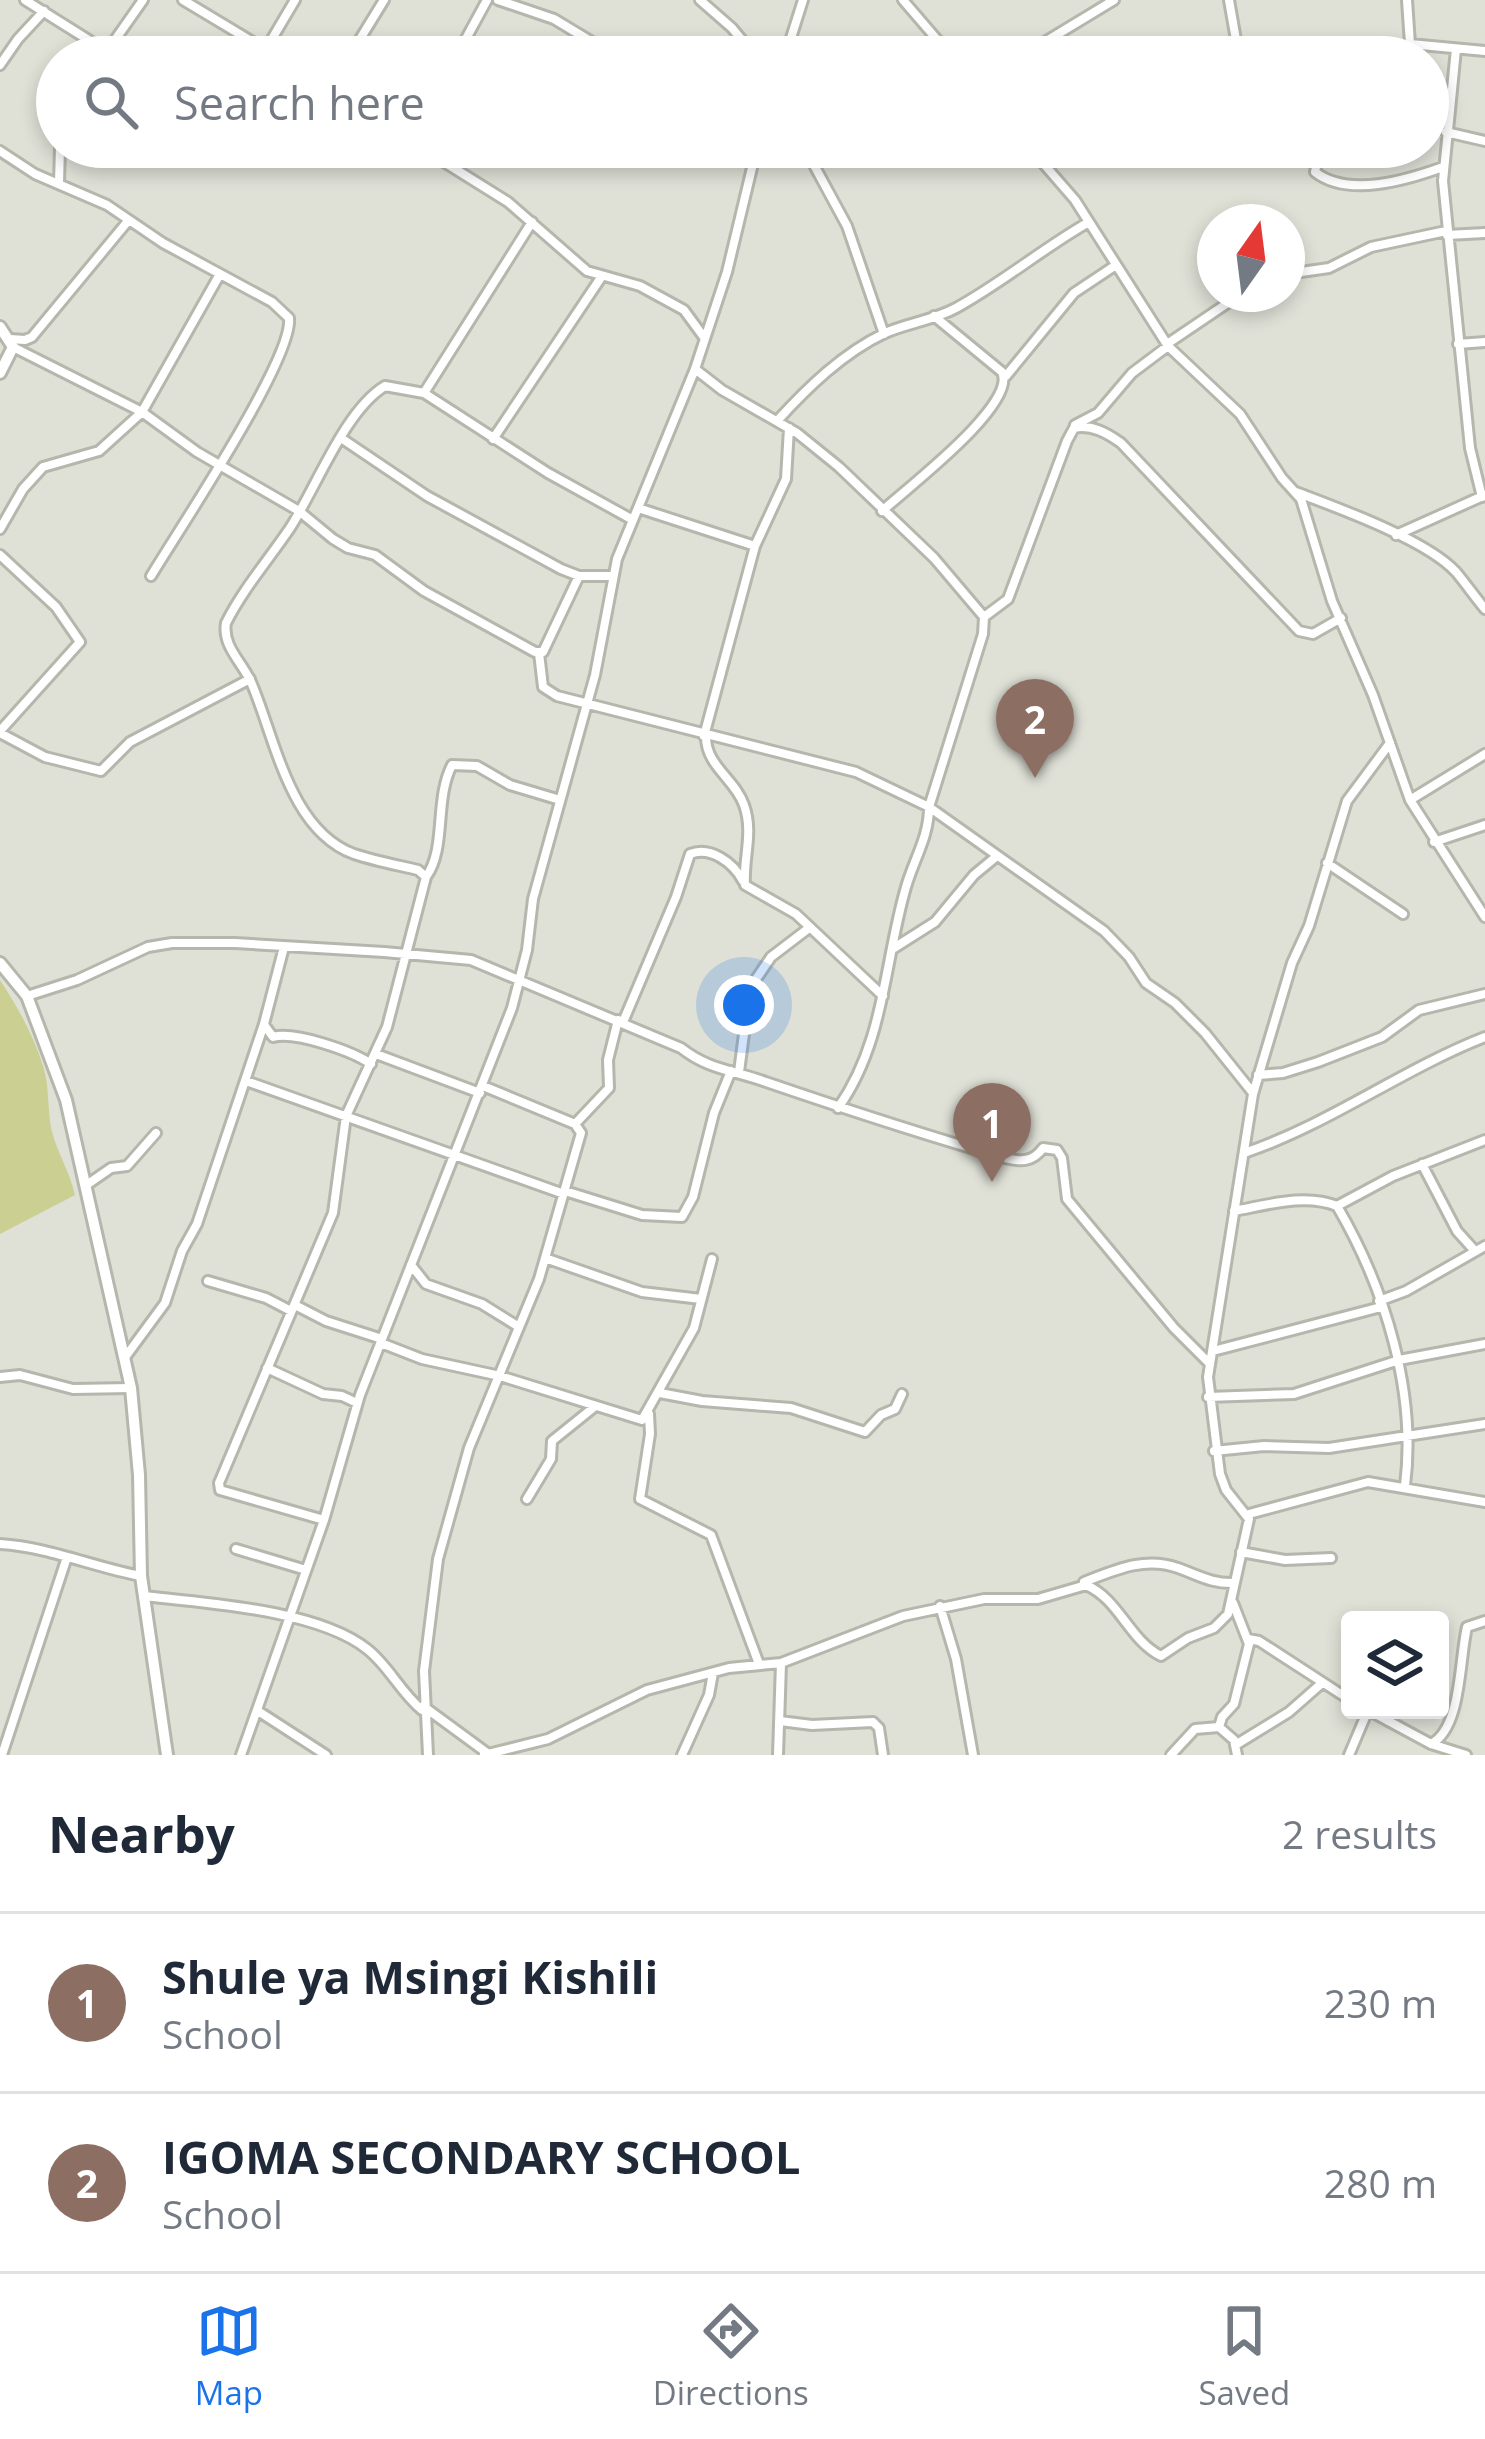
<!DOCTYPE html>
<html lang="en">
<head>
<meta charset="utf-8">
<style>
  :root { --surface:#fff; --page:#f6f6f7; --text:#1f2937; --muted:#747a83; --line:#e0e1e3; --accent:#1a73e8 }
  body { margin:0; font-family:"Open Sans",sans-serif; background:var(--page); color:var(--text) }
  .controls { position:absolute; right:36px; bottom:36px; display:grid; overflow:hidden; border-radius:12px; box-shadow:0 6px 18px #0003 }
  .controls button { width:108px; height:108px; display:grid; place-items:center; padding:0; border:0; border-bottom:3px solid var(--line); background:var(--surface); color:var(--text); font:60px sans-serif }
  .compass { position:absolute; left:1197px; top:204px; width:108px; height:108px; border-radius:50%; background:var(--surface); box-shadow:0 6px 18px #0003; rotate:14deg }
  .you { position:absolute; left:744px; top:1005px; width:42px; height:42px; margin:-30px; border:9px solid #fff; border-radius:50%; background:#1a73e8; box-shadow:0 0 0 18px #1a73e833 }
  .badge { display:grid; place-items:center; width:78px; height:78px; border-radius:50%; background:var(--accent); color:#fff; font-size:39px; font-weight:700 }
  .pin { position:absolute; translate:-50% -99px; filter:drop-shadow(0 3px 6px #0008) }
  .pin::after { content:''; position:absolute; top:63px; width:42px; height:36px; background:inherit; clip-path:polygon(0 0,100% 0,50% 100%) }
  .list { margin:0; padding:0; list-style:none }
  h2 { display:flex; justify-content:space-between; align-items:center; height:156px; margin:0; padding:0 48px; font-size:51px }
  h2 small { font-size:39px; font-weight:400; color:var(--muted) }
  .list li { display:grid; grid-template-columns:78px 1fr auto; gap:36px; align-items:center; box-sizing:border-box; height:180px; padding:0 48px; border-top:3px solid var(--line) }
  .list b { display:block; font-size:45px; white-space:nowrap }
  .list p { margin:0; font-size:39px; white-space:nowrap; color:var(--muted) }
  .list em { font-size:39px; font-style:normal; color:var(--muted) }
  .icon { flex:none; width:66px; height:66px; fill:none; stroke:currentColor; stroke-width:2; stroke-linecap:round; stroke-linejoin:round }
  .map { position:relative; flex:none; width:1485px; height:1755px; overflow:hidden }
  .search { position:absolute; background:var(--surface); box-shadow:0 6px 18px #0003; left:36px; right:36px; top:36px; height:132px; display:flex; align-items:center; gap:30px; box-sizing:border-box; padding:0 42px; border-radius:66px; color:var(--muted); font-size:45px }
  .sheet { height:516px; background:var(--surface) }
  nav { display:flex; justify-content:space-around; align-items:center; box-sizing:border-box; height:168px; border-top:3px solid var(--line); background:var(--surface); font-size:33px; color:var(--muted) }
  nav a { display:grid; justify-items:center; gap:6px }
  nav .on { color:var(--accent) }
  .map>svg:first-child { display:block }
</style>
</head>
<body>
<div class="map">
<svg width="1485" height="1755" viewBox="0 0 1485 1755">
  <rect width="100%" height="100%" fill="#dfe0d6"/>
  <path fill="#cccf92" d="M 0,980 C 18,1008 33,1034 43,1066 C 50,1087 47,1111 52,1132 C 58,1154 69,1170 75,1195 L 0,1234 Z"/>
  <g fill="none" stroke-linecap="round" stroke-linejoin="round">
    <g stroke="#b5b6ac" stroke-width="14">
      <path id="street" d="M 25,0 L 106,51
        M 183,0 L 278,57
        M 498,0 L 554,19 L 617,57
        M 700,0 L 732,28 L 756,57
        M 903,0 L 952,57
        M 1229,0 L 1239,57
        M 1407,0 L 1410,44
        M 266,49 L 295,0
        M 1456,49 L 1443,181 L 1470,448 L 1482,497
        M 103,57 L 143,0
        M 349,57 L 384,0
        M 456,57 L 487,0
        M 785,57 L 803,0
        M 1020,57 L 1114,0
        M 1353,57 L 1410,44 L 1485,51
        M 0,65 L 18,39 L 44,11
        M 1446,132 L 1485,141
        M 420,147 L 508,202 L 587,271 L 640,286 L 684,310 L 703,336
        M 1029,147 L 1075,200 L 1168,346 L 1240,414 L 1282,478 L 1301,499 L 1332,601 L 1373,695 L 1410,800 L 1485,917
        M 1320,147 L 1315,172 C 1348,198 1407,180 1443,167
        M 0,151 L 35,174 L 107,205 L 163,243 L 272,302 L 289,318 C 294,358 178,531 151,576
        M 815,167 L 847,226 L 884,334
        M 59,184 L 60,147
        M 1447,235 L 1485,233
        M 1287,274 L 1329,268 L 1371,247 L 1446,231
        M 10,339 L 25,340 L 32,337 L 128,221
        M 1167,344 L 1241,294
        M 1458,344 L 1485,342
        M 13,347 L 142,412 L 197,452 L 299,511 L 333,539 L 348,548 L 375,555 L 424,591 L 535,652 L 543,652 L 579,576
        M 695,369 L 722,390 L 797,433 L 839,467 L 934,558 L 984,617 L 983,634 L 929,807 C 929,837 914,859 906,887 C 884,962 885,1042 838,1108
        M 1006,376 L 1074,293 L 1116,265
        M 424,393 L 532,222
        M 777,421 C 808,387 843,353 885,333 C 908,323 934,320 956,308 C 1002,283 1043,248 1089,222
        M 1075,425 L 1098,413 L 1132,373 L 1168,346
        M 341,438 L 427,496 L 561,569 L 579,576 L 613,576
        M 493,439 L 602,276
        M 1296,492 C 1338,508 1427,540 1456,572 C 1466,584 1475,597 1485,609
        M 638,508 L 755,546 L 704,736
        M 882,511 C 907,488 1018,404 1002,372 L 934,316
        M 0,529 L 23,489 L 43,467 L 99,451 L 142,412 L 220,274
        M 1396,535 L 1485,495
        M 755,546 L 786,479 L 789,428
        M 0,555 L 56,607 L 80,642 L 0,731
        M 984,617 L 1008,599 L 1067,441 L 1074,428 C 1091,424 1107,433 1121,443 L 1299,631 L 1313,634 L 1341,618
        M 539,653 L 543,687 L 557,696 L 856,772 L 929,807 L 1104,931 L 1129,957 L 1146,983 L 1175,1003 L 1205,1033 L 1253,1093
        M 0,733 L 45,757 L 101,771 L 130,742 L 250,679
        M 706,737 C 706,766 735,779 744,805 C 754,833 743,858 745,885 L 796,914 L 883,996
        M 1410,800 L 1485,754
        M 1434,842 L 1485,825
        M 1327,863 L 1403,914
        M 426,877 C 447,848 434,800 452,765 L 477,766 L 510,785 L 560,800
        M 894,948 L 935,922 L 974,875 L 997,856
        M 27,996 L 77,980 L 148,947 L 172,943 L 235,943 L 384,952 L 471,960 L 681,1048 C 709,1070 733,1070 766,1082 C 845,1109 924,1135 1005,1158 C 1021,1162 1033,1162 1043,1148 L 1057,1150 L 1062,1158 L 1067,1199 L 1174,1328 L 1210,1364
        M 623,1022 L 676,897 L 690,854 C 710,846 733,862 743,881
        M 265,1026 L 273,1037 C 295,1031 352,1051 371,1064
        M 376,1054 L 480,1093
        M 739,1072 L 750,988 L 771,957 L 809,928
        M 1258,1075 L 1283,1073 L 1318,1062 L 1382,1037 L 1419,1010 L 1485,994
        M 246,1081 L 564,1194
        M 575,1124 L 609,1088 L 608,1060 L 618,1020
        M 1247,1152 C 1331,1123 1403,1069 1485,1037
        M 1422,1164 L 1457,1231 L 1475,1251
        M 85,1186 L 111,1168 L 127,1166 L 156,1133
        M 565,1191 L 642,1215 L 682,1217 L 693,1197 L 714,1113 L 731,1071
        M 1337,1206 L 1393,1176 L 1485,1140
        M 1234,1211 C 1267,1205 1305,1193 1337,1206 C 1385,1288 1417,1392 1405,1486
        M 545,1258 L 642,1292 L 701,1299
        M 411,1265 L 426,1284 L 482,1304 L 519,1327
        M 208,1281 L 266,1298 L 291,1311
        M 1379,1301 L 1406,1291 L 1485,1246
        M 295,1305 L 326,1321 L 382,1339
        M 381,1343 L 422,1359 L 500,1376 L 642,1420 L 694,1328 L 712,1259
        M 1213,1351 L 1381,1307
        M 126,1356 L 165,1303 L 182,1251 L 197,1224 L 264,1024 L 284,947
        M 267,1368 L 323,1394 L 342,1396 L 357,1403
        M 0,1377 L 20,1375 L 73,1389 L 131,1388
        M 660,1393 L 702,1401 L 791,1408 L 865,1432 L 881,1415 L 895,1409 L 902,1394
        M 1208,1397 L 1294,1394 L 1399,1360 L 1485,1344
        M 649,1414 L 650,1434 L 640,1499 L 711,1535 L 759,1664
        M 1214,1451 L 1264,1446 L 1329,1448 L 1485,1424
        M 527,1499 L 551,1459 L 552,1441 L 593,1408
        M 1249,1514 L 1368,1482 L 1485,1502
        M 324,1520 L 227,1492 L 220,1490 L 219,1483 L 333,1213 L 346,1116 L 387,1027 L 426,877 L 418,870 C 397,865 375,861 354,854 C 289,830 275,737 251,682 C 242,662 222,646 226,623 C 243,589 269,559 290,528 C 316,488 345,410 385,386 L 424,393 L 548,473 L 633,520
        M 0,1544 C 49,1547 93,1567 141,1576
        M 236,1549 L 306,1570
        M 1241,1552 L 1285,1560 L 1331,1558
        M 1084,1582 C 1115,1570 1145,1556 1178,1568 C 1198,1575 1212,1584 1234,1583
        M 144,1596 C 207,1603 318,1610 367,1649 C 389,1666 400,1692 422,1710
        M 1233,1603 L 1249,1644 L 1234,1704 L 1222,1717 L 1219,1727 L 1234,1740 L 1237,1755
        M 940,1606 L 956,1659 L 973,1755
        M 1248,1639 L 1259,1641 L 1350,1700
        M 423,1706 L 487,1753
        M 1368,1710 L 1431,1744 L 1466,1755
        M 258,1711 L 326,1755
        M 780,1721 L 812,1725 L 873,1722 L 879,1728 L 883,1755
        M 1237,1744 L 1289,1712 L 1322,1683
        M 1431,1744 C 1462,1728 1459,1660 1467,1627 L 1485,1621
        M 2,1755 L 67,1557
        M 241,1755 L 324,1520 L 360,1395 L 512,1008 L 527,950 L 533,899 L 595,675 L 617,559 L 695,369 L 727,272 L 757,147
        M 428,1755 L 424,1671 L 438,1559 L 469,1448 L 539,1279 L 581,1133 L 575,1124 L 483,1086
        M 484,1755 L 548,1739 L 647,1690 L 729,1668 L 781,1663 L 903,1616 L 984,1599 L 1038,1599 L 1086,1585 C 1119,1599 1129,1640 1161,1656 L 1188,1638 L 1214,1628 L 1228,1614 L 1249,1519 L 1226,1490 L 1220,1474 L 1208,1377 L 1253,1094 L 1292,963 L 1309,926 L 1347,801 L 1390,743
        M 682,1755 L 709,1695 L 713,1673
        M 778,1755 L 781,1663
        M 1171,1755 L 1195,1729 L 1219,1727
        M 1349,1755 L 1368,1710"/>
    </g>
    <g stroke="#b5b6ac" stroke-width="16">
      <path id="secondary" d="M 0,327 L 13,347 L 0,373
        M 0,963 L 27,996 L 66,1100 L 131,1388 L 139,1475 L 141,1576 L 167,1755"/>
    </g>
    <use href="#street" stroke="#fff" stroke-width="8"/>
    <use href="#secondary" stroke="#fff" stroke-width="10"/>
  </g>
</svg>
<div class="controls">
<button><svg class="icon" aria-label="layers" viewBox="0 0 24 24"><path d="M12 4l9 5-9 5-9-5zM3 14l9 5 9-5"/></svg></button>
</div>
<svg class="compass" viewBox="-18 -18 36 36"><path d="M0-13l5 13h-10z" fill="#e53935"/><path d="M0 13l5-13h-10z" fill="#747a83"/></svg>
<div class="you"></div>
<div class="pin badge" style="left:992px;top:1182px;background:#8d6e63">1</div>
<div class="pin badge" style="left:1035px;top:778px;background:#8d6e63">2</div>
<div class="search"><svg class="icon" aria-label="search" viewBox="0 0 24 24"><circle cx="10" cy="10" r="6"/><path d="M15 15l6 6"/></svg>Search here</div>
</div>
<section class="sheet">
<h2>Nearby<small>2 results</small></h2>
<ul class="list">
<li><span class="badge" style="background:#8d6e63">1</span><div><b>Shule ya Msingi Kishili</b><p>School</p></div><em>230 m</em></li>
<li><span class="badge" style="background:#8d6e63">2</span><div><b>IGOMA SECONDARY SCHOOL</b><p>School</p></div><em>280 m</em></li>
</ul>
</section>
<nav>
<a class="on"><svg class="icon" aria-label="map" viewBox="0 0 24 24"><path d="M3 6l6-2 6 2 6-2v14l-6 2-6-2-6 2zM9 4v14M15 6v14"/></svg>Map</a>
<a><svg class="icon" aria-label="directions" viewBox="0 0 24 24"><path d="M12 3l9 9-9 9-9-9zM9 14v-3h6M13 9l2 2-2 2"/></svg>Directions</a>
<a><svg class="icon" aria-label="saved" viewBox="0 0 24 24"><path d="M7 4h10v16l-5-4-5 4z"/></svg>Saved</a>
</nav>
</body>
</html>
